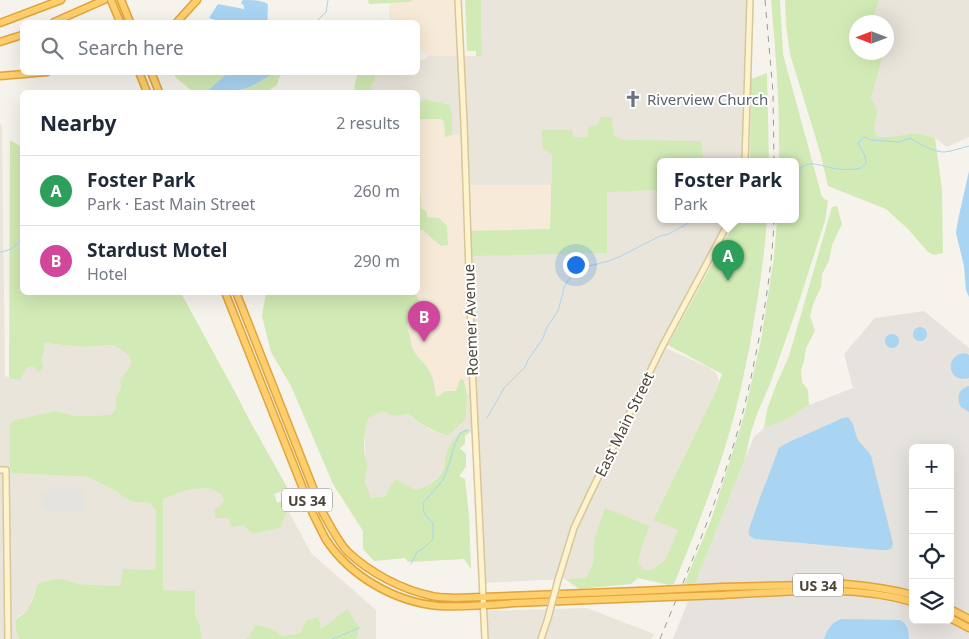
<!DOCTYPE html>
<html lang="en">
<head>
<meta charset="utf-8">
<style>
  :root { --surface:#fff; --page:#f6f6f7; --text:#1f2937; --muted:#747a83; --line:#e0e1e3; --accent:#111827 }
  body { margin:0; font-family:"Noto Sans",sans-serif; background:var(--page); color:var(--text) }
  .controls { position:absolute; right:15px; bottom:15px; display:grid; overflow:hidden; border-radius:8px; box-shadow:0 5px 20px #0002 }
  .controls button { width:45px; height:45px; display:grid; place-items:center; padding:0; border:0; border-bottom:1px solid var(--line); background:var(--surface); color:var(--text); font:25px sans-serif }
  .compass { position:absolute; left:849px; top:15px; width:45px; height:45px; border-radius:50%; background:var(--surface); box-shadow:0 5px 20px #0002; rotate:270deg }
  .you { position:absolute; left:575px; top:264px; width:18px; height:18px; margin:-12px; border:4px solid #fff; border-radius:50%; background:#1a73e8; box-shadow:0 0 0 8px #1a73e833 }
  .badge { display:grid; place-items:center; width:32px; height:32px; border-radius:50%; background:var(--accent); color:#fff; font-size:16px; font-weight:700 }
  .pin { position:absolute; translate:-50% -41px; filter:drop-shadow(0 1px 2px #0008) }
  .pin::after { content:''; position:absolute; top:26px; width:18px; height:15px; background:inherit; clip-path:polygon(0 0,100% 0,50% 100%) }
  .popup { position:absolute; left:657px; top:158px; width:142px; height:65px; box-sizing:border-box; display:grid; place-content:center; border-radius:8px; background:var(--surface); filter:drop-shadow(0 1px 4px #0005); font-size:16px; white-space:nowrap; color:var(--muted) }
  .popup b { font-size:19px; color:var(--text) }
  .popup::after { content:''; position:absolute; left:50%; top:100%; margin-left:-10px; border:10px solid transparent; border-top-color:var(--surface) }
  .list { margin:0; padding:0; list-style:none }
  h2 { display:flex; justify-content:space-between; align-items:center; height:65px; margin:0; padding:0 20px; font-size:21px }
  h2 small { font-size:16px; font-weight:400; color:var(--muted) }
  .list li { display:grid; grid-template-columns:32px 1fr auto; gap:15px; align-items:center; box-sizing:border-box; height:70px; padding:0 20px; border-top:1px solid var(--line) }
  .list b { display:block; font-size:19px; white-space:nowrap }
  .list p { margin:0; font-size:16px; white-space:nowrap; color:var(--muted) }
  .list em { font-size:16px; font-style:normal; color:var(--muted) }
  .icon { flex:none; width:28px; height:28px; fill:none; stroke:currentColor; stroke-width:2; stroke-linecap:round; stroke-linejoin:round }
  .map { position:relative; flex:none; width:969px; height:639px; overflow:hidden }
  .search { position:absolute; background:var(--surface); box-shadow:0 5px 20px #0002; left:20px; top:20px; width:400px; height:55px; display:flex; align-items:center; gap:12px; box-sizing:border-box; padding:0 18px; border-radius:8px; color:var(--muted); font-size:19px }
  .panel { position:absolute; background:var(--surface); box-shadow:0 5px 20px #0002; left:20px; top:90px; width:400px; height:205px; border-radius:8px }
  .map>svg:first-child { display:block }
</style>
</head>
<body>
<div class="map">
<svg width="969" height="639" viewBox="0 0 969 639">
  <rect width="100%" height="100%" fill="#f6f3ec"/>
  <path fill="#eae5da" d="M 481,0 L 750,0 L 745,162 L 701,162 L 703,155 L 634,140 L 622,139 L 614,135 L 598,124 L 588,137 L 572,137 L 572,130 L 552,154 L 551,185 L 465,185 L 464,134 L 452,135 L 452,114 L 450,105 L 427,99 L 418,102 L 418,92 L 372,92 L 371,86 L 375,81 L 376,73 L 418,72 L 418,59 L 424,60 L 428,56 L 482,56 Z
    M 879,0 L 969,0 L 969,137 L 947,147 L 935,138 L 918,133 L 888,137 L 878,137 L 874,128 L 878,111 L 871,98 L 884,53 L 886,52 L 886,22 L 872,22 Z
    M 0,123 L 2,127 L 5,376 L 10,378 L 26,368 L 34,367 L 37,372 L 40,359 L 44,353 L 45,343 L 81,347 L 113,345 L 120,349 L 128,355 L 131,361 L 131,366 L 120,381 L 121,388 L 116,396 L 116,409 L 110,415 L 75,416 L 55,411 L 14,420 L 10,424 L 10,468 L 12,473 L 88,477 L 116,491 L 123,497 L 133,502 L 150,503 L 156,511 L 155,570 L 120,586 L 79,584 L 68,581 L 63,579 L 38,583 L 28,609 L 24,613 L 18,616 L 15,621 L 17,636 L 20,639 L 0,639 Z
    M 660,190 L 660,220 L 730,220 L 663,347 L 708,367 L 716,373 L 719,381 L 716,391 L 653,519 L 678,530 L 665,560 L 653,569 L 644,570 L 638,564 L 642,546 L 650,526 L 594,540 L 593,563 L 586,578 L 482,583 L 475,436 L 470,432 L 467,428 L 445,461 L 444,467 L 438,477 L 424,488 L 414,490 L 391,485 L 385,496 L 371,498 L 365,482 L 368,464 L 365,460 L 365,432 L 367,418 L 384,411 L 393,416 L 409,414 L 415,420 L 429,429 L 448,436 L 466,419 L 467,395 L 473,387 L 468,256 L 607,191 Z
    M 208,488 L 221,494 L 224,502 L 228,518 L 243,525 L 253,534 L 280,528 L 288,510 L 311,553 L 376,610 L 376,639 L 356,639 L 357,638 L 347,609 L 321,629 L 319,617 L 306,620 L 300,633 L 283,636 L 273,629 L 249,637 L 245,639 L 202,639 L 200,626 L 195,614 L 195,591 L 163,590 L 163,499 L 188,490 Z
    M 587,608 L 654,634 L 652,639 L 485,639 L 483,611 Z"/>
  <path fill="#f7ead8" d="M 412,0 L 458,0 L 460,56 L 428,56 L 423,51 L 418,50 L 418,22 L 389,22 L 389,3 L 411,2 Z
    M 418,119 L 441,119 L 444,122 L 445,136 L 464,134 L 465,185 L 551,185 L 550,229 L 467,232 L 473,387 L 467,395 L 465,380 L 456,391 L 445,391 L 439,396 L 436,396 L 425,364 L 416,355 L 413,349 L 407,329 L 408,318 L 416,294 L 414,293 L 418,292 L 418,230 L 422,230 L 441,246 L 427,217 L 421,208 L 421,195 L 418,195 Z"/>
  <path fill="#e6e2dd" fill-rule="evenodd" d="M 924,311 L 969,348 L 969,639 L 673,639 L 754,437 L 764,428 L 786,420 L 809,405 L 853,388 L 844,354 L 875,318 ZM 913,448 L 950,448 L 950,620 L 913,620 Z"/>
  <path fill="#d2eab5" d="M 368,0 L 412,0 L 411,2 L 369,4 Z
    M 465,0 L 481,0 L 482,56 L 476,56 L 476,51 L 467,51 Z
    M 771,0 L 780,0 L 783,54 L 822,197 L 828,201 L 825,221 L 797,308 L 770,384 L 757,414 L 751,432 L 745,459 L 695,584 L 684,584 L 711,520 L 744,416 L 761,340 L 774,257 L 777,220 L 796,220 L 796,162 L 779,162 C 780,108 776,54 771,0 Z
    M 785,0 L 879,0 L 872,22 L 856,22 L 856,52 L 884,53 L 871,98 L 878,111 L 874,128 L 878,137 L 888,137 L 918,133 L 935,138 L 942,189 L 943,253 L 934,255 L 928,252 L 908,229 L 886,209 L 828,186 L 820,152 L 790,54 L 786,25 Z
    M 358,72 L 376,73 L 375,81 L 371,86 L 372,92 L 356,92 L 354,88 Z
    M 175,73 L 229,73 L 207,91 L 208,92 L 192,92 L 192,91 L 175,77 Z
    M 274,73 L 281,73 L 277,85 L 266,92 L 231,92 L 250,87 L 273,74 Z
    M 767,73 L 769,162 L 750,162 L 751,79 Z
    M 426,99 L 450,105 L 452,114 L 452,135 L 445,137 L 444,122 L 441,119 L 418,119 L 418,102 Z
    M 601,117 L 612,117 L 614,135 L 622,139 L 634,140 L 701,141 L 703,155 L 701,162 L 660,162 L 660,190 L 607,192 L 607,253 L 468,256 L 467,231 L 550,229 L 552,154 L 542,148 L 542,130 L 572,130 L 573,137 L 588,137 L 588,128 L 598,124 Z
    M 10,140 L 20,146 L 22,153 L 22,292 L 181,293 L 235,392 L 251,423 L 288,489 L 274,494 L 277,502 L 284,502 L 288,510 L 280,528 L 253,534 L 243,525 L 232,527 L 228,518 L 215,518 L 215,509 L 224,502 L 221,494 L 208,488 L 188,490 L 163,499 L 163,590 L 195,591 L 195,614 L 200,626 L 202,639 L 20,639 L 17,636 L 15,621 C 18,616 24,615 27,610 C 32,602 35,592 38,583 L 55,579 L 63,579 L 68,581 L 79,584 L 120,586 L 123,569 L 155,570 L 156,511 L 150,503 L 133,502 L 123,497 L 116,491 L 88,477 L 12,473 L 10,468 L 10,424 L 14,420 L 55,411 L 75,416 L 110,415 L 116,409 L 116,396 L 121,388 L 120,381 L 131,365 L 131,361 L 128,355 L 120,349 L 113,345 L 81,347 L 45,343 L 44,353 L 41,359 L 43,367 L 38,373 L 34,367 L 26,368 L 20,380 L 9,378 Z
    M 418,195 L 421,195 L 421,208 L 427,212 L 427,217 L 439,218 L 447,226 L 448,245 L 441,246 L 422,230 L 418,230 Z
    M 837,206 L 842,224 L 832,245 L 829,261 L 822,274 L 821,287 L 814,302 L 810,316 L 815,331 L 806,348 L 804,361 L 801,370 L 802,382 L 808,390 L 809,405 L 786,420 L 764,428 L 767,410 L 776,385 L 789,356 L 832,207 Z
    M 736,220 L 767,220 C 764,262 757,303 750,344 C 744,374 738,404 729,434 C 714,485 694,535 674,584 L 669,585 L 638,578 L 631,584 L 579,589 L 565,579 L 586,578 L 593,563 L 594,540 L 605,508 L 650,526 L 642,546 L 638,563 L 644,570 L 653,569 L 665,560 L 678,530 L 653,520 L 716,391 L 722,374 L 668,345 Z
    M 274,293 L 414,292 L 420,302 L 415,317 L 408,318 L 407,329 C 411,335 410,342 413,349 C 415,354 419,358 423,362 C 433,374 434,382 436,396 L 439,396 L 445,391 L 456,391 L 460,379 L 464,380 L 467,395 L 466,419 L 448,436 C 433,430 421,426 409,414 L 393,416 L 384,411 L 368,418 C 365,429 361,455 368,464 L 365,482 L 371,498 L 385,496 L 391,485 L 397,479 L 414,490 C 426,488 440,480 444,467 C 445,463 445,459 446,455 C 449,444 457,433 468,428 L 470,432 L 465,436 L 465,444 L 460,448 L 466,454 L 466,467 L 459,476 L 465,479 L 469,516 L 471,569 L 464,559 L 408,562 L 405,558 L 374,561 L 363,549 L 363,531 L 333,484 L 291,386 L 271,352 L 262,316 L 266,293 Z
    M 347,609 L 359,627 L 357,638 L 356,639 L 245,639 L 249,637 L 255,625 L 273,629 L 283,636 L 300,633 L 306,620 L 319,617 L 321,629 Z"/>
  <path fill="#e5e3e0" d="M 48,488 L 81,488 L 81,491 L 84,491 L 84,511 L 44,511 L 44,506 L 39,506 L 39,502 L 43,502 L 43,493 L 48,493 Z"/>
  <path fill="#a9d4f2" d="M 243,0 C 249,0 265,0 268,5 C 268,6 267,19 268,22 L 222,22 L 209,18 L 218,4 L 244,9 L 244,6 L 241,3 Z
    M 229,72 L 274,72 L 274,73 L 273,74 L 250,87 L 231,92 L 208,92 L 207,91 Z
    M 969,171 L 969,297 L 966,290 L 964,266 L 956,233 L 958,220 Z
    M913 334a7 7 0 1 1 14 0a7 7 0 1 1-14 0Z
    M885 341a7 7 0 1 1 14 0a7 7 0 1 1-14 0Z
    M 965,353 L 969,355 L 969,378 C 948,384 943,355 965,353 Z
    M 969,386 L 969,412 L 961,407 C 956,398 958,389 969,386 Z
    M 848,417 C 855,424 854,432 858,440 C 862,446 868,450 871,456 L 892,539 L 893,544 L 891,549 L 887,550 L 880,550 L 756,539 C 750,537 748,536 749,529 L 761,495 L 779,448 L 787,443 L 843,418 Z
    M 842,619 L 900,620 C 908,624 909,631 909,639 L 824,639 C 828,629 831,622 842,619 Z"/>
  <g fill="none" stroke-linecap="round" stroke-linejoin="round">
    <path stroke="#a9d4f2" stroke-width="1" d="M 316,22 L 326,12 L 328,0
      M 796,174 C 806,158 817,165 832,168 C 841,170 852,170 861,168 L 866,163 L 865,156 L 858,143 L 864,137 L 871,140 L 899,142 L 910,138 C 918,143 936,153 945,152 C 953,151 961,148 969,146
      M 0,252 C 11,251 15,246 22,239
      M 487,418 L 504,388 L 525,367 L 528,360 L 543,338 L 547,327 L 558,311 L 565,285 L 572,275 L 585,267 L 605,262 L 619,257 L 660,236 L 669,234 L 688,223
      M 411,564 L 417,552 L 425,547 L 433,539 L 433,524 L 424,513 L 423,503 L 443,480 L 449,464 L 455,444 L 460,433 L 468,430
      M 332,639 L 359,628"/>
    <g stroke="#d6c79b" stroke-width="8">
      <path id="secondary" d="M 458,0 L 464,123 L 472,363 L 485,639
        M 745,162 L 750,0
        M 0,470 L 6,470 L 8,639
        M 558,580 L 574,528 L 590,494 L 662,347 L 730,220
        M 541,639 L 548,618"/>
    </g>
    <g stroke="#e0a43c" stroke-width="9">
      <path id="highway" d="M 111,0 L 120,22
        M 121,0 L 130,22
        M 54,22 L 104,0
        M 177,22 L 197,0
        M 0,23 L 61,0
        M 0,42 L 22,35
        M 139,72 L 147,92
        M 151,72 L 159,92
        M 0,76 L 47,72
        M 225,292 L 313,514 C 317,522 321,530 325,538 C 349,576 395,602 439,606 C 465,607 490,605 515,603 C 557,601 599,600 641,598
        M 236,292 L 323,513 C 330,525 338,542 348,552 C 370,573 403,590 432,596 C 440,598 448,597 455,598 L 639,591
        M 723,587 L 846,584 C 869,586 891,589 913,595
        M 723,595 C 785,592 852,584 913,602
        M 950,609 L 969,619
        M 950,618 L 969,628"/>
    </g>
    <use href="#secondary" stroke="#fff3cd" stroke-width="5"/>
    <use href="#highway" stroke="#ffcf6e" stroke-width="6"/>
    <path stroke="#9a9a9a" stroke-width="1" stroke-dasharray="6 6" stroke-linecap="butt" d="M 765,0 L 773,92 L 774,162
      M 660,639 C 687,573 715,508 735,440 C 743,415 749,388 754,363 C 764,316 772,268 774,220"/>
    <g stroke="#d6c79b" stroke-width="8" stroke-linecap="butt">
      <path id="secondary-bridge" d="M 548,618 L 558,580"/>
    </g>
    <g stroke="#e0a43c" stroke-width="9" stroke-linecap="butt">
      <path id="highway-bridge" d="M 639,591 L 723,587
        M 641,598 L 723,595"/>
    </g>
    <use href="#secondary-bridge" stroke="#fff3cd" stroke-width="5"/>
    <use href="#highway-bridge" stroke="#ffcf6e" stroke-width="6"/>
  </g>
  <defs>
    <g id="church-bare" transform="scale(1.35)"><path d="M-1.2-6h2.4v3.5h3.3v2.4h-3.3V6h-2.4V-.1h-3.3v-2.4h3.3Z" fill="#6b7280" stroke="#fff" stroke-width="2.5" paint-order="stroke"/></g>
  </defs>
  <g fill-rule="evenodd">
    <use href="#church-bare" x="633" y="99"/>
  </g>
  <g text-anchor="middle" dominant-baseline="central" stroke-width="4" stroke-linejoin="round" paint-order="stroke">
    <g fill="#fff" stroke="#817c74" stroke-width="1">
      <rect x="282" y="488.5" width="50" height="23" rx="4"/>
      <rect x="793" y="573.5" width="50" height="23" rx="4"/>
    </g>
    <g font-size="14" font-weight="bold" fill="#4b4439">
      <text x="307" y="500">US 34</text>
      <text x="818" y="585">US 34</text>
    </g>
    <g font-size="15" fill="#5b616d" stroke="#fff" text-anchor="start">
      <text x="647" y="99">Riverview Church</text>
    </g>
    <g font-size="15" fill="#4b4439" stroke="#fff">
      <text transform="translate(470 320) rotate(-92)">Roemer Avenue</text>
      <text transform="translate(624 424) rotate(-64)">East Main Street</text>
    </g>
  </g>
</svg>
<div class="controls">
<button>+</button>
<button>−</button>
<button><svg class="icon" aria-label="locate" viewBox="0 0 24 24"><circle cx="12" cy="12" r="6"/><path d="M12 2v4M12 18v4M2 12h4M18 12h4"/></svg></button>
<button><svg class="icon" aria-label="layers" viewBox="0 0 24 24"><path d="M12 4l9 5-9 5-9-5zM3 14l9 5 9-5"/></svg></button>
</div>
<svg class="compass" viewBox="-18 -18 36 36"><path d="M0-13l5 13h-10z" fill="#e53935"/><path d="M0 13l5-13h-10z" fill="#747a83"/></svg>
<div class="you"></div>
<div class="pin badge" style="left:728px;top:281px;background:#2e9e5b">A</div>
<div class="popup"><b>Foster Park</b>Park</div>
<div class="pin badge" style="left:424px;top:342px;background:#d1479c">B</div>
<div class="search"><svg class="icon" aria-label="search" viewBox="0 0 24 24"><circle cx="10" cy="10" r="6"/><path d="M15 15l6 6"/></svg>Search here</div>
<section class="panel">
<h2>Nearby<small>2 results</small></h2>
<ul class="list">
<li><span class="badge" style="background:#2e9e5b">A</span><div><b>Foster Park</b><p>Park · East Main Street</p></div><em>260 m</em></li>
<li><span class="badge" style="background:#d1479c">B</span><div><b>Stardust Motel</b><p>Hotel</p></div><em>290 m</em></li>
</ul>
</section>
</div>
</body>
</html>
